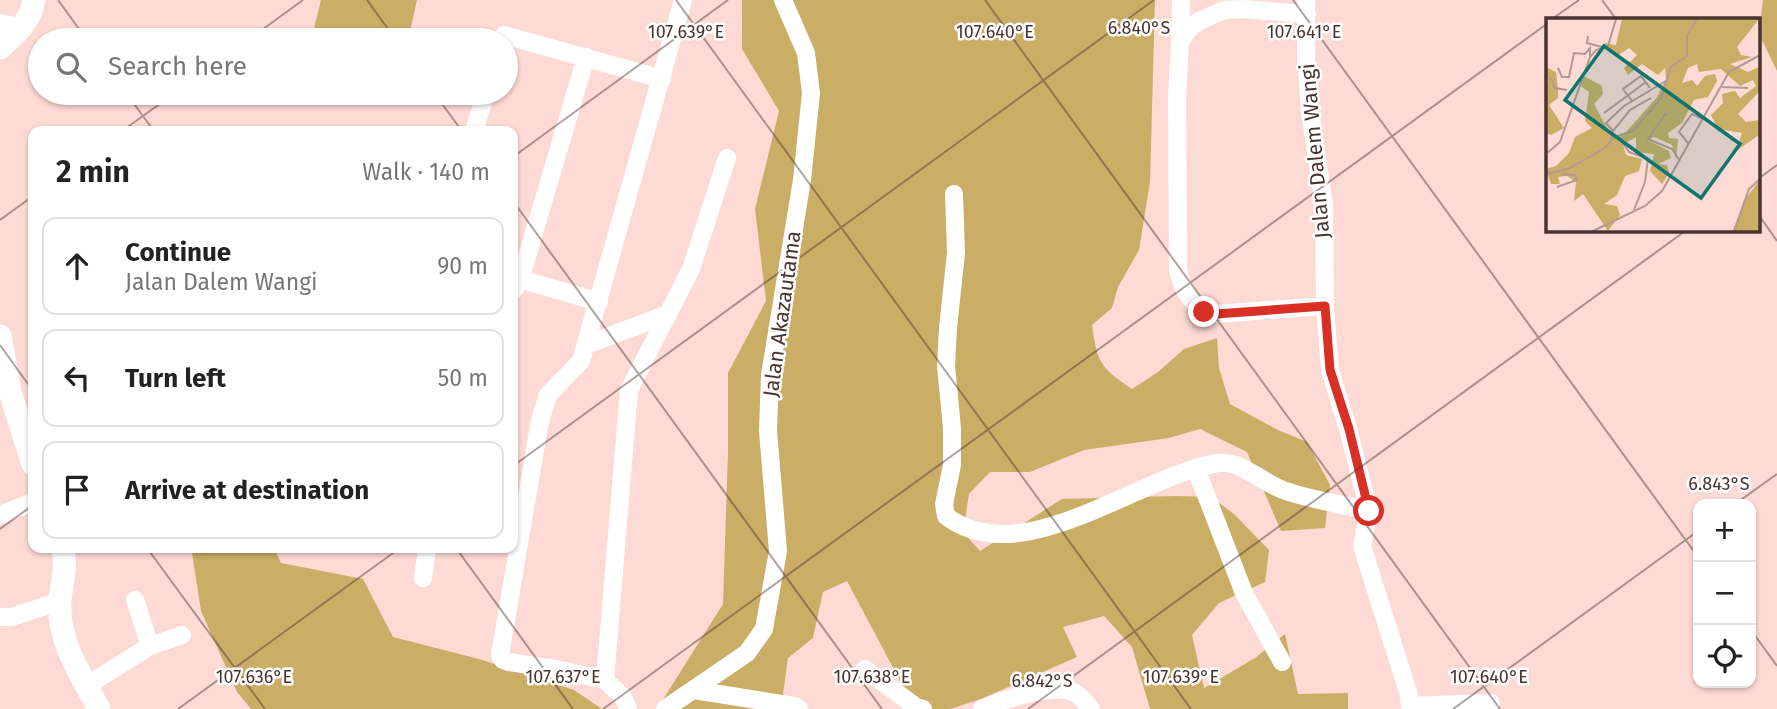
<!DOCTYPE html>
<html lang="en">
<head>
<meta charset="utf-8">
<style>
  :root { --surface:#fff; --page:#f6f6f6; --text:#222; --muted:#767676; --line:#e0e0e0 }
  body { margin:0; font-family:"Fira Sans",sans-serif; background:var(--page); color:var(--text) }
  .controls { position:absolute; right:21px; bottom:21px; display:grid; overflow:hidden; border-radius:14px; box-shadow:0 2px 5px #0004 }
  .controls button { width:63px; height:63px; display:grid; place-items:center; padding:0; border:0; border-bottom:2px solid var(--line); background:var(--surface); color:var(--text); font:35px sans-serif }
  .stop { position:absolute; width:21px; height:21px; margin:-16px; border:5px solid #d93025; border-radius:50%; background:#fff }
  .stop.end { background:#d93025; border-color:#fff; box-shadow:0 2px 7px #0008 }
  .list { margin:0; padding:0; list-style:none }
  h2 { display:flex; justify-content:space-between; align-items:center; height:91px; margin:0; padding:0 28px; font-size:30px }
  h2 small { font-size:23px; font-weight:400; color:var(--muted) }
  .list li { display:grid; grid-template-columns:46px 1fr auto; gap:21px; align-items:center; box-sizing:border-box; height:98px; margin:0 14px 14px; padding:0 14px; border:2px solid var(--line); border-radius:14px }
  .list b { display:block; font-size:26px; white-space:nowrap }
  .list p { margin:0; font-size:23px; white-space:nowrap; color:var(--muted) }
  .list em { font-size:23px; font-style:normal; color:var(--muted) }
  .icon { flex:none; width:38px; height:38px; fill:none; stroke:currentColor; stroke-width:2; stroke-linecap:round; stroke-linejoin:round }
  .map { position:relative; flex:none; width:1777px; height:709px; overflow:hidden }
  .search { position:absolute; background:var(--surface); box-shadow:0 2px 5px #0004; left:28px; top:28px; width:490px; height:77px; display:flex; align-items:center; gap:18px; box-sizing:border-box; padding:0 24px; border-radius:38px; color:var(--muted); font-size:26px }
  .panel { position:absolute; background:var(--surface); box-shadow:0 2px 5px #0004; left:28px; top:126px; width:490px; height:427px; border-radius:14px }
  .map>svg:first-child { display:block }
</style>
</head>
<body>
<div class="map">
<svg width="1777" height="709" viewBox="0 0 1777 709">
  <rect width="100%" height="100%" fill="#fedad4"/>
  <path fill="#caae66" d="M 321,0 L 417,0 L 408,40 L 311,40 Z
    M 742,0 L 1155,0 L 1150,182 L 1139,250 L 1118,287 L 1112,308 L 1092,325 C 1097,363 1101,368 1132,389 L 1158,372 L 1184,349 L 1217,338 L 1219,368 L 1230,404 L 1278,430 L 1307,442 L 1330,485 L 1325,528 L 1281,531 L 1247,452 L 1200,429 L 1169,438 L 1084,450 L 1030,472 L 990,472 L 969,494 L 963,532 L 980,551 L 1062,499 L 1176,496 L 1211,497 L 1234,514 L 1269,550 L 1265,582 L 1219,603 L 1192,635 L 1204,688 L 1255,658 L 1285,634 L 1298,694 L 1348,693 L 1348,709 L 1150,709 L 1132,647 L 1104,616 L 1063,627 L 1077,657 L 981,699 L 950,709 L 929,709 L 907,694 L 847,581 L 823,592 L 813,638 L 788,658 L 781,709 L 657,709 L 723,604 L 728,452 L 728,373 L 766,301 L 755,209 L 779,111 L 742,49 Z
    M 1763,0 L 1777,0 L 1777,71 L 1759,34 Z
    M 332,93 L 393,93 L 390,105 L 340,101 Z
    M 189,548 L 274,548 L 281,563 L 363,579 L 393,637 L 479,659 L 574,690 L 602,709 L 251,709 L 237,692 L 201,611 L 192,553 Z"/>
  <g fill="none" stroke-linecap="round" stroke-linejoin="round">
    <path stroke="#fff" stroke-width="18" d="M 1306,0 L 1306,58 L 1310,111 L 1324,205 L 1325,306 L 1330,370 L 1348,429 L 1369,511 L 1362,546 L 1409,695 L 1410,709
      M 1307,14 L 1242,9 L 1224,10 L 1199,21 L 1188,30 L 1180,42 L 1177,95 L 1178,270 C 1183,291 1194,310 1216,314 L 1325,306
      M 0,23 L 23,28
      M 502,40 L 504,35 L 662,79
      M 1180,42 L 1181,0
      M 474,131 L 486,93
      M 954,194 L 956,253 L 948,328 L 946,366 L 952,428 L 952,465 L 944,504 L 946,516 C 1022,574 1139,475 1218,463 C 1233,461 1244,469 1257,476 C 1266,481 1276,488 1286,491 C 1312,500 1341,504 1369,511
      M 513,277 L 599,302
      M 513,291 L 520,280 L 586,57
      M 586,345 L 668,314
      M 1196,469 L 1244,593 L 1282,662
      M 0,515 L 33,502
      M 423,578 L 427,548
      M 135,600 L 150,646
      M 0,617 L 12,617 L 60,601
      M 865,669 L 916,707 L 923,709
      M 605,680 L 629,390 L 691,269 L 727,158
      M 86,686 L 150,646 L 182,635
      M 694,690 L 794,706 L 799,709
      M 1410,706 L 1491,703
      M 628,709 L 623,697 L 605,680 L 556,669 L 508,662 L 503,660 L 500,655 L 540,421 L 548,395 L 581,361 L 683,0
      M 665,709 L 747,653 L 764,629 L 778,551 L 768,431 L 770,375 L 802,180 L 811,93 L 806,53 L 783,0
      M 982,709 C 1001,700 1049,685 1070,691 C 1079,693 1085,702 1091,709"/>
    <path stroke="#fff" stroke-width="23" d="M 0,48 C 16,34 30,22 34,0
      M 0,336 L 10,392 L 33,464
      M 62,548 C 68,567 61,583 60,602 C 57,640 82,677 99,709"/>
  </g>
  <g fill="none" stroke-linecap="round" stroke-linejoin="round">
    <path stroke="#d93025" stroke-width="9" d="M 1204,312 L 1216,314 L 1325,306 L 1330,370 L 1349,429 L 1369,511"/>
  </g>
  <path fill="none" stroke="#4b3430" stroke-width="2" stroke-opacity="0.45" d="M 58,0 L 87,40M 367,0 L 396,40M 676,0 L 1191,709M 985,0 L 1500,709M 1293,0 L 1698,557M 1602,0 L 1616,19M 1552,19 L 1579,0M 248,40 L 303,0M 126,93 L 154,131M 434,93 L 462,131M 122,131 L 175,93M 513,157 L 728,0M 1758,179 L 1777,165M 513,201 L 882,709M 1758,214 L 1777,241M 0,220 L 33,196M 0,345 L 33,391M 513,466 L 1154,0M 1735,504 L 1777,474M 0,529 L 33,505M 147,548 L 265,709M 456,548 L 573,709M 1751,630 L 1777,666M 178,709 L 400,548M 603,709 L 1548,23M 1028,709 L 1688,229M 1453,709 L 1698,531"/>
  <g text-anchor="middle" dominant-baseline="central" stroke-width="5" stroke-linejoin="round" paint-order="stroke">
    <g font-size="21" fill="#4b3430" stroke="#fff">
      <text transform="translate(1315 151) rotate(-95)">Jalan Dalem Wangi</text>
      <text transform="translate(782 314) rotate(-82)">Jalan Akazautama</text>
    </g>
  </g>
  <g transform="translate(1546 18)">
    <rect width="214" height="214" fill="#fedad4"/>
    <path d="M 76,1 L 213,1 L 191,29 L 195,37 L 206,39 L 184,46 L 202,54 L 213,49 L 213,74 L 192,96 L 200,104 L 213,102 L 213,117 L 190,133 L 196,115 L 172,111 L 165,97 L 177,85 L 176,76 L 189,73 L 194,80 L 210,68 L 207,62 L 194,68 L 175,51 L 153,54 L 151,46 L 142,50 L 136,65 L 146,62 L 151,68 L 159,58 L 169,56 L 171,63 L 162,79 L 148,82 L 136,105 L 122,115 L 123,120 L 132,121 L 130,142 L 126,127 L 108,119 L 102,122 L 123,133 L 125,140 L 112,146 L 121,147 L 123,155 L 116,166 L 104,153 L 108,136 L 90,134 L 90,119 L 77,126 L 80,137 L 96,141 L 93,153 L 79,158 L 71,177 L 58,186 L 71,188 L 74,197 L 62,213 L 37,176 L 28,183 L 30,164 L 21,158 L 12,159 L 14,166 L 5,166 L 0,151 L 10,148 L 23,135 L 29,119 L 46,110 L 39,103 L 43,74 L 35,68 L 38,58 L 56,68 L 57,76 L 48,86 L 66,119 L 80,114 L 111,79 L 120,61 L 119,50 L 112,57 L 96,46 L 82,57 L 78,50 L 91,37 L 83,30 L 71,38 L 58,25 L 70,27 ZM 0,49 L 10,54 L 12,71 L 12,80 L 3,87 L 18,110 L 5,117 L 0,115 ZM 213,163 L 213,213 L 187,213 L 198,183 Z" fill="#caae66"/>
    <path fill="none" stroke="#b69892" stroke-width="2" d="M 42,18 L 41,25 L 56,29M 12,50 L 16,59 L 23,59 L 28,35 L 39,36 L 44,30 L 44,39M 5,60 L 9,70 L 21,72M 176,69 L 202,70M 87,84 L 77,71 L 95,58 L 104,70M 58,95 L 100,64M 120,95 L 102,121 L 126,131 L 134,143M 67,113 L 84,92 L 105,80M 73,119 L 83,134 L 102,141 L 99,164 L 88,192M 65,121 L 67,113 L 60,105 L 78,88 L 120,63M 142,125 L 133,114 L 146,96 L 157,101M 0,136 L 14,124 L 44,39 L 50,32 L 62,28 L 70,1M 0,156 L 22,151 L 59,130 L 68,119 L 87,113 L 115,80 L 125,49 L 141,38 L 141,18 L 151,1M 11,169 L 31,162 L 29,157 L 15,156M 47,213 L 99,188 L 116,173 L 183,54 L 214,37M 188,213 L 203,171 L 214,161"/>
    <path fill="#0f766e" fill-opacity="0.15" stroke="#0f766e" stroke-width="3.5" d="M 58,28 L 194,126 L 155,180 L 19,82 Z"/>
    <rect width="214" height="214" fill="none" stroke="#4b3430" stroke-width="3.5"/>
  </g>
  <g font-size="18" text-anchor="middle" fill="#4b3430" stroke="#fff" stroke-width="5" stroke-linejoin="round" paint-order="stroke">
    <text x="1139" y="34">6.840°S</text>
    <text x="686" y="38">107.639°E</text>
    <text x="995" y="38">107.640°E</text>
    <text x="1304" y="38">107.641°E</text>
    <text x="1719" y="490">6.843°S</text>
    <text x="254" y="683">107.636°E</text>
    <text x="563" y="683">107.637°E</text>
    <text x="872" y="683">107.638°E</text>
    <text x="1181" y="683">107.639°E</text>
    <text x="1489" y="683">107.640°E</text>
    <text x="1042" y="687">6.842°S</text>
  </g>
</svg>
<div class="controls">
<button>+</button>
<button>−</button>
<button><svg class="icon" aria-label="locate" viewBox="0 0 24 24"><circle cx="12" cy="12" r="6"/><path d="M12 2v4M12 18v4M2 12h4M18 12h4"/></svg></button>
</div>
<div class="stop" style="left:1369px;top:511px"></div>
<div class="stop end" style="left:1204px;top:312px"></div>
<div class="search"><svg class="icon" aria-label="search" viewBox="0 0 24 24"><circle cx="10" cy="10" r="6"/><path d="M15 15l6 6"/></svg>Search here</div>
<section class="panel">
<h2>2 min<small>Walk · 140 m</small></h2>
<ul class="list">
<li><svg class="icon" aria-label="ahead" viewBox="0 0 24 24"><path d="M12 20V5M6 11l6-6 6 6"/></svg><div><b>Continue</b><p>Jalan Dalem Wangi</p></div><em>90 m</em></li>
<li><svg class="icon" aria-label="left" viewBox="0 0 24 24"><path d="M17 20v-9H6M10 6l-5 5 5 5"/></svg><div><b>Turn left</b></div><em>50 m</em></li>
<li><svg class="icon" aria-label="arrive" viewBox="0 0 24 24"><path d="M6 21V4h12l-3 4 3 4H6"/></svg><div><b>Arrive at destination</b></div></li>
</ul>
</section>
</div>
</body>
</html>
